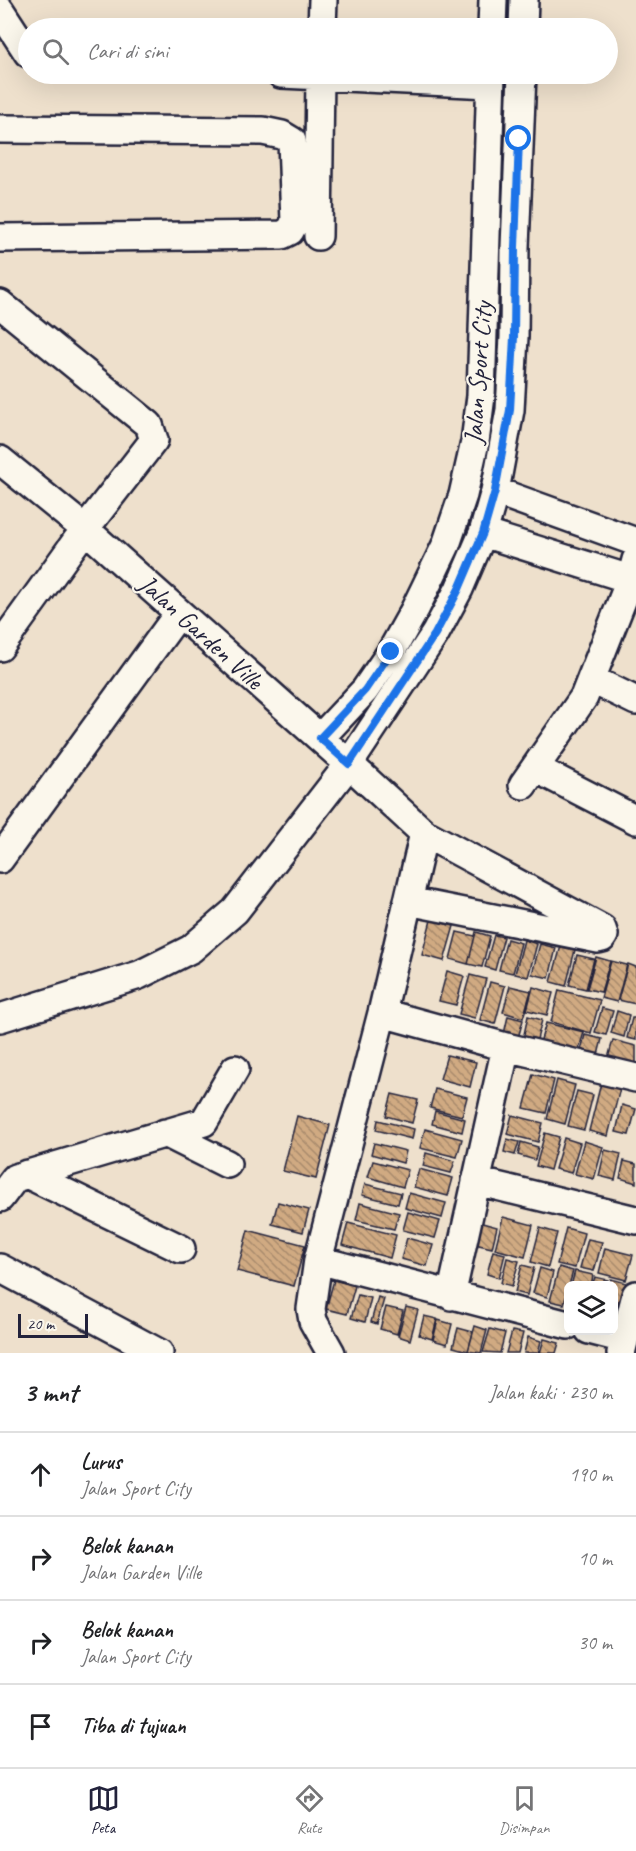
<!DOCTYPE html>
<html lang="id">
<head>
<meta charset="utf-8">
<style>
  :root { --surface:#fff; --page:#f6f6f6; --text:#202124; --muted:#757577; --line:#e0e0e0; --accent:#22223b }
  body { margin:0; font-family:Caveat,sans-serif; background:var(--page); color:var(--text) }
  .controls { position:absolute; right:18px; bottom:18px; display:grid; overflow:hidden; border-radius:9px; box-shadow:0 6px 24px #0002 }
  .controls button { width:54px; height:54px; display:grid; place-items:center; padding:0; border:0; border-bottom:2px solid var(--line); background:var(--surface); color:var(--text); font:30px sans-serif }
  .scale { position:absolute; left:18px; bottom:15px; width:70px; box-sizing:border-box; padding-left:6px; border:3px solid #22223b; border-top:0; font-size:16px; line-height:21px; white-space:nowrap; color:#22223b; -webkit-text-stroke:4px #fbf7ec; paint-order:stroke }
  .stop { position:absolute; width:18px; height:18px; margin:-14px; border:4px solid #1a73e8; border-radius:50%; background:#fff }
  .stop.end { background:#1a73e8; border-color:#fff; box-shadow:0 2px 6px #0008 }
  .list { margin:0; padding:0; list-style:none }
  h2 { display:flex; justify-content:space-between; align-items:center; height:78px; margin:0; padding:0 24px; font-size:26px }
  h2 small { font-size:20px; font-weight:400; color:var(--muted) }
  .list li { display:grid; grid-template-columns:39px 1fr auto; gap:18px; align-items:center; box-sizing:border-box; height:84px; padding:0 24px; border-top:2px solid var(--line) }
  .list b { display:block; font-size:22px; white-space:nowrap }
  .list p { margin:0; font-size:20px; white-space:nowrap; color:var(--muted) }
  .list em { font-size:20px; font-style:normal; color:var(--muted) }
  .icon { flex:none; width:33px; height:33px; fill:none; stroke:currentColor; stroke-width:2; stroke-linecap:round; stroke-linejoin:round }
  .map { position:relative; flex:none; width:636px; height:1353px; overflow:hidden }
  .search { position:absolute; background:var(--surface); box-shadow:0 6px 24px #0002; left:18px; right:18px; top:18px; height:66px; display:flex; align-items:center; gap:15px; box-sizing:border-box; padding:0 21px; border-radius:33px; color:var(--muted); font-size:22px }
  .sheet { height:414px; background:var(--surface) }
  nav { display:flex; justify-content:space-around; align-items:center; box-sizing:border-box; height:84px; border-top:2px solid var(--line); background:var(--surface); font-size:16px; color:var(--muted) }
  nav a { display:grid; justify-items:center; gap:3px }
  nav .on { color:var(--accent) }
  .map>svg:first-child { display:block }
</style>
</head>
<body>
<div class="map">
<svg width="636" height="1353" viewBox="0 0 636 1353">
  <defs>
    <pattern id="building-back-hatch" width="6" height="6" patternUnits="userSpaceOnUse" patternTransform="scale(1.5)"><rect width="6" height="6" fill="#d0aa82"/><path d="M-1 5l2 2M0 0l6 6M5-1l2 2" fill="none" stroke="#a88a6c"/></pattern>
  </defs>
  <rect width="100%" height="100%" fill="#eee0cc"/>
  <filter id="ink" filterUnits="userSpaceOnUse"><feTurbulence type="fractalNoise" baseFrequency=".0167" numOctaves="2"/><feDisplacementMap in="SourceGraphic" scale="12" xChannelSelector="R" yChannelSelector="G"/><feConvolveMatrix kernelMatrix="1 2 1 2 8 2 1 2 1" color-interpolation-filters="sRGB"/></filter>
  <g filter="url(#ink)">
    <path fill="url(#building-back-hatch)" stroke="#22223b" stroke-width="1.5" d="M 431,920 L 454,926 L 444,961 L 422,955 Z
      M 457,932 L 475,936 L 468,964 L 450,959 Z
      M 476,932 L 490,936 L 482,967 L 468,964 Z
      M 494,935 L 504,937 L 495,970 L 485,967 Z
      M 507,939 L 521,943 L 513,973 L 499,970 Z
      M 524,940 L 537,944 L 528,977 L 515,974 Z
      M 540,944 L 556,948 L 549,978 L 532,974 Z
      M 561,946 L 575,950 L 566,986 L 551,982 Z
      M 577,955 L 594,959 L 586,989 L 569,985 Z
      M 596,957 L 610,961 L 601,992 L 587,989 Z
      M 611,961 L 627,965 L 617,1002 L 601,998 Z
      M 628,964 L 636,967 L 636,1004 L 618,1000 Z
      M 447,971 L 464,976 L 456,1005 L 439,1001 Z
      M 470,975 L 486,979 L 475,1018 L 459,1014 Z
      M 490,982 L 505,986 L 495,1024 L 480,1020 Z
      M 510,986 L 531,991 L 523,1018 L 503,1012 Z
      M 533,987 L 553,993 L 547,1015 L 527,1010 Z
      M 559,990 L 600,1000 L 591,1033 L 551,1022 Z
      M 602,1008 L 613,1011 L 606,1035 L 595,1032 Z
      M 617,1011 L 629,1015 L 624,1037 L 611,1033 Z
      M 508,1016 L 523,1020 L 518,1038 L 504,1034 Z
      M 528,1016 L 542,1020 L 536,1043 L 523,1039 Z
      M 632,1018 L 636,1018 L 636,1040 L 627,1038 Z
      M 546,1023 L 584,1032 L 577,1056 L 539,1046 Z
      M 585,1035 L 602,1039 L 597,1059 L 580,1054 Z
      M 613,1040 L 636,1046 L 636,1069 L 607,1062 Z
      M 447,1055 L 476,1062 L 470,1087 L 440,1079 Z
      M 533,1074 L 554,1080 L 546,1113 L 524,1108 Z
      M 557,1080 L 575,1085 L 565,1124 L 547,1119 Z
      M 601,1083 L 620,1088 L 608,1136 L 589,1131 Z
      M 435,1089 L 467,1097 L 462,1116 L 430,1108 Z
      M 577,1091 L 593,1095 L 584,1130 L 568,1126 Z
      M 392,1094 L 418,1100 L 412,1123 L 386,1116 Z
      M 622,1105 L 636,1109 L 629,1135 L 616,1132 Z
      M 435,1111 L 465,1119 L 462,1132 L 432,1124 Z
      M 512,1115 L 543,1123 L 538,1142 L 507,1134 Z
      M 297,1116 L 330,1125 L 316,1179 L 283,1171 Z
      M 378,1120 L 414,1129 L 412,1139 L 376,1130 Z
      M 425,1129 L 462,1139 L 457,1157 L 420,1148 Z
      M 545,1133 L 559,1137 L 550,1170 L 536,1166 Z
      M 564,1138 L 580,1143 L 571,1173 L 555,1169 Z
      M 507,1139 L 519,1142 L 515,1155 L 504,1152 Z
      M 584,1141 L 603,1147 L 594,1179 L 575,1174 Z
      M 521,1142 L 538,1147 L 535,1160 L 518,1155 Z
      M 374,1143 L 406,1151 L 403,1163 L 371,1154 Z
      M 605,1150 L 621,1154 L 615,1180 L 599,1176 Z
      M 426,1153 L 455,1161 L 451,1173 L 423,1166 Z
      M 373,1161 L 408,1170 L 403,1187 L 368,1177 Z
      M 624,1161 L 636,1164 L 636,1183 L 620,1178 Z
      M 419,1169 L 453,1178 L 448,1196 L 414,1187 Z
      M 365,1184 L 401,1193 L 398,1204 L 362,1195 Z
      M 409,1193 L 446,1203 L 442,1218 L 405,1208 Z
      M 278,1202 L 309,1210 L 303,1232 L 272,1224 Z
      M 360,1203 L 399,1213 L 394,1229 L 356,1220 Z
      M 408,1212 L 440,1221 L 435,1238 L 403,1230 Z
      M 503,1217 L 533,1225 L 525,1257 L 495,1249 Z
      M 475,1221 L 497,1227 L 492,1248 L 470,1243 Z
      M 348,1223 L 396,1235 L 390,1258 L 342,1245 Z
      M 540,1228 L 557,1233 L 548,1267 L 531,1262 Z
      M 566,1228 L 584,1233 L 575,1268 L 557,1264 Z
      M 248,1230 L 305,1245 L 294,1286 L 237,1271 Z
      M 407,1238 L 433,1245 L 427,1266 L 401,1259 Z
      M 588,1239 L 602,1242 L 594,1271 L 580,1268 Z
      M 605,1248 L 633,1255 L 626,1280 L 599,1273 Z
      M 493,1251 L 505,1254 L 499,1278 L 487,1274 Z
      M 507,1258 L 519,1261 L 512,1286 L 501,1283 Z
      M 522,1265 L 534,1268 L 527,1295 L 515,1292 Z
      M 559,1267 L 573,1271 L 564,1304 L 550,1301 Z
      M 540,1268 L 553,1272 L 547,1297 L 533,1293 Z
      M 575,1271 L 593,1275 L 591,1286 L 571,1286 Z
      M 595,1277 L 608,1280 L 607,1286 L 592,1286 Z
      M 611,1279 L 626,1283 L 619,1312 L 614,1310 L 614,1286 L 609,1286 Z
      M 334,1280 L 355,1286 L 347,1314 L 326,1309 Z
      M 358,1295 L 371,1298 L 365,1322 L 351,1318 Z
      M 378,1297 L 384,1299 L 377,1324 L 371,1322 Z
      M 386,1307 L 403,1311 L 397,1334 L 380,1329 Z
      M 406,1307 L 418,1310 L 410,1340 L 398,1336 Z
      M 424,1316 L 437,1319 L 432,1339 L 419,1335 Z
      M 438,1320 L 452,1324 L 447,1344 L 433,1340 Z
      M 475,1326 L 487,1330 L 481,1353 L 468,1351 Z
      M 458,1328 L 473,1332 L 468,1351 L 453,1347 Z
      M 490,1329 L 505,1333 L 500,1353 L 483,1352 Z
      M 512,1331 L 523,1333 L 518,1353 L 506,1353 Z
      M 528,1337 L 541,1341 L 538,1353 L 524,1353 Z
      M 544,1339 L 559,1343 L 556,1353 L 540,1353 Z"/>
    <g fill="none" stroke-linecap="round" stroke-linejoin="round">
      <g stroke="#22223b" stroke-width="32">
        <path id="street" d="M 0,10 L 28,53
          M 322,28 L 323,0
          M 492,28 L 493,0
          M 523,28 L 524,0
          M 281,74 L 490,84
          M 0,129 L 263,131 L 282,135 L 292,141 L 295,222 L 290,231 L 282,235 L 0,238
          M 318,236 L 320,74
          M 0,304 L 149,425 L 154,440 L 85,529 L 0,460
          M 495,491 L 636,542
          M 483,533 L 636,581
          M 0,647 L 85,529 L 349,764 L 424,833 L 602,929 L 604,935 L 602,938 L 598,939 L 408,901
          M 591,679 L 636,701
          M 320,738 L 365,690 L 391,652 L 415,609 L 432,574 L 446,545 L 463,495 L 475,442 L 481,396 L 491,74
          M 535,768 L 636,820
          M 523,785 L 584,697 L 631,578 L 636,560
          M 0,859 L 179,613
          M 382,1013 L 506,1047 L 636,1078
          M 0,1018 L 139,975 L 191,949 L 235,911 L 349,764 L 435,634 L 459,589 L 483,533 L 495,491 L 510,410 L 514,337 L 515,247 L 522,74
          M 165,1133 L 227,1164
          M 27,1174 L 181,1249
          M 476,1181 L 636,1220
          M 0,1198 L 15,1178 L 204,1122 L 235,1069
          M 318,1260 L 568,1325
          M 0,1268 L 159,1353
          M 451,1296 L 506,1047
          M 589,1330 L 624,1339
          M 331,1353 L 313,1321 L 311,1309 L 318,1260 L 382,1013 L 424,833
          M 621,1353 L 636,1295"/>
      </g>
      <use href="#street" stroke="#fbf7ec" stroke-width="27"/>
    </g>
  </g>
  <g fill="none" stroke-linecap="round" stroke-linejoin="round" filter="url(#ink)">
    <path stroke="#1a73e8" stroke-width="8" d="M 391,652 L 365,690 L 320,738 L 349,764 L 435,634 L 459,589 L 483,533 L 495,491 L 510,410 L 514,337 L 515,247 L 519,139"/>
  </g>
  <g text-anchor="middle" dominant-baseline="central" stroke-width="4.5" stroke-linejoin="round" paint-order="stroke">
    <g font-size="26" fill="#22223b" stroke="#fbf7ec">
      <text transform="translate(478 373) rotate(-86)">Jalan Sport City</text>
      <text transform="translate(201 632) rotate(42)">Jalan Garden Ville</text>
    </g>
  </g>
</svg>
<div class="controls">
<button><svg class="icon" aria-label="layers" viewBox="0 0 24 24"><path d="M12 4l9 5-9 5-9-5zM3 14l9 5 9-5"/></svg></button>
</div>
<div class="scale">20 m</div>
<div class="stop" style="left:519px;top:139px"></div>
<div class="stop end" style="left:391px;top:652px"></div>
<div class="search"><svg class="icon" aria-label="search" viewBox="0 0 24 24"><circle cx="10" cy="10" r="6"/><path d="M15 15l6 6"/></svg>Cari di sini</div>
</div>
<section class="sheet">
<h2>3 mnt<small>Jalan kaki · 230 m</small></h2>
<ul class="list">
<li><svg class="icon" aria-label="ahead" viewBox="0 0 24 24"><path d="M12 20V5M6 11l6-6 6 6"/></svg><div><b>Lurus</b><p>Jalan Sport City</p></div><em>190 m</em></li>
<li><svg class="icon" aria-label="right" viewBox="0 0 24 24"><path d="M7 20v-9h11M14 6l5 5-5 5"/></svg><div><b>Belok kanan</b><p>Jalan Garden Ville</p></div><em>10 m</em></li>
<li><svg class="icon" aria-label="right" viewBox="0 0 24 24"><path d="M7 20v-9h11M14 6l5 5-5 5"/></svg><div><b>Belok kanan</b><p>Jalan Sport City</p></div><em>30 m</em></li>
<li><svg class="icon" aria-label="arrive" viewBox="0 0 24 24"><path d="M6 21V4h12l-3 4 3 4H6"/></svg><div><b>Tiba di tujuan</b></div></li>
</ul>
</section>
<nav>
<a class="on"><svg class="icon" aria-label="map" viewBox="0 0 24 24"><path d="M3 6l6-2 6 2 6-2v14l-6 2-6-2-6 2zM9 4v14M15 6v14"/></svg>Peta</a>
<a><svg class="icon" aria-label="directions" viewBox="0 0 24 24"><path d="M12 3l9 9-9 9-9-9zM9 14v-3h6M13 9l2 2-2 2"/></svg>Rute</a>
<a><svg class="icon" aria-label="saved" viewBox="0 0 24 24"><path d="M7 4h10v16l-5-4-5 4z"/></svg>Disimpan</a>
</nav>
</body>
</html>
